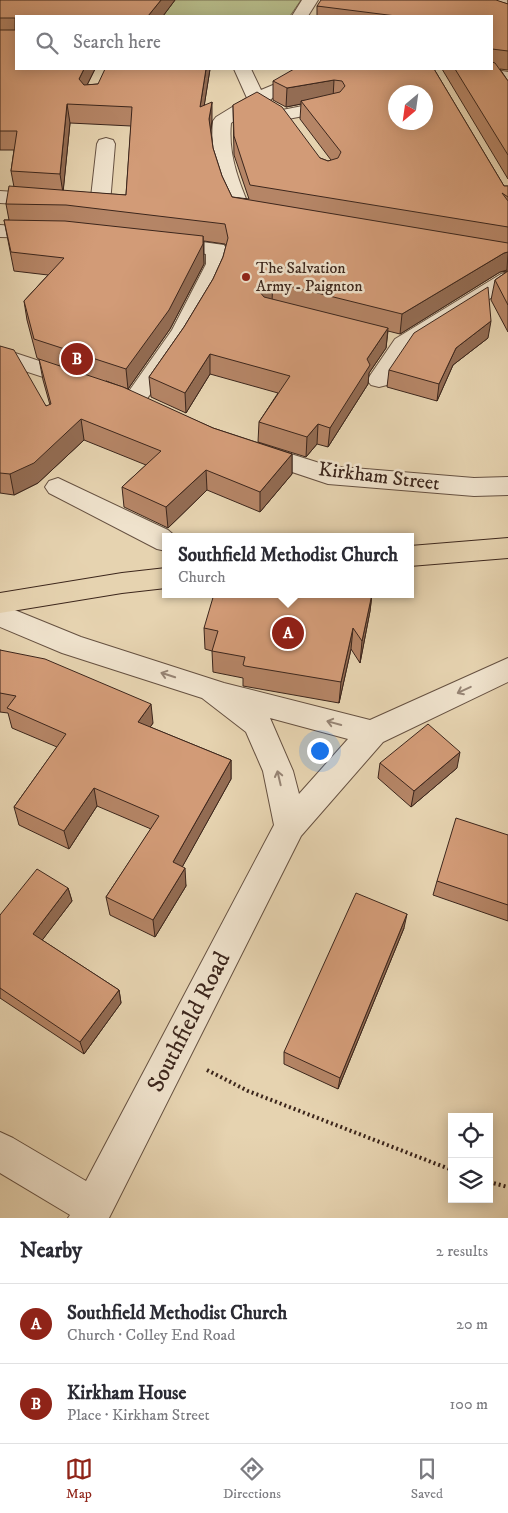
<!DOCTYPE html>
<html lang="en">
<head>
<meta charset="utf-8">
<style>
  :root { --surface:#fff; --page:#f2f2f3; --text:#2b2b33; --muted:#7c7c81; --line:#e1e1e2; --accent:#8f2418 }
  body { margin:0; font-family:"IM FELL DW Pica",serif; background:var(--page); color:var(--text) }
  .controls { position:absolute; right:15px; bottom:15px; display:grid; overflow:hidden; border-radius:0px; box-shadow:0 2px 12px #0003 }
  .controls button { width:45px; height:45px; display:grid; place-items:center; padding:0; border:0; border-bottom:1px solid var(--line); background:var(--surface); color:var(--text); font:25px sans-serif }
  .compass { position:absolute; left:388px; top:85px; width:45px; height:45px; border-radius:50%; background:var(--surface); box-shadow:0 2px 12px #0003; rotate:209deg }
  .you { position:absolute; left:319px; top:750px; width:18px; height:18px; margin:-12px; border:4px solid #fff; border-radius:50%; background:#1a73e8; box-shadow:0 0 0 8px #1a73e833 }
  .badge { display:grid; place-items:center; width:32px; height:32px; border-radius:50%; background:var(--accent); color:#fff; font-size:16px; font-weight:700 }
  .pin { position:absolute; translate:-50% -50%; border:2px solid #fff; box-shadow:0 1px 5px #0006 }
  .popup { position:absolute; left:162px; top:533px; width:252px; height:65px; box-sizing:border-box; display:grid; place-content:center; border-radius:0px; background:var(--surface); filter:drop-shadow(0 1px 4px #0005); font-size:16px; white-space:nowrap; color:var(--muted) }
  .popup b { font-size:19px; color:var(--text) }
  .popup::after { content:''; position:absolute; left:50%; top:100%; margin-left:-10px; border:10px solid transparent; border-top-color:var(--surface) }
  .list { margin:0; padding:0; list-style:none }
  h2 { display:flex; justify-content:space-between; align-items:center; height:65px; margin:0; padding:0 20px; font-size:21px }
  h2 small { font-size:16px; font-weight:400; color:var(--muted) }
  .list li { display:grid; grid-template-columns:32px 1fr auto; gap:15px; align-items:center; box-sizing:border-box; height:80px; padding:0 20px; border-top:1px solid var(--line) }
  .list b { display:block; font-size:19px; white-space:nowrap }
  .list p { margin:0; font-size:16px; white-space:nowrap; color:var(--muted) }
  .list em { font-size:16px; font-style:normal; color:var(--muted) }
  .icon { flex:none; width:28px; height:28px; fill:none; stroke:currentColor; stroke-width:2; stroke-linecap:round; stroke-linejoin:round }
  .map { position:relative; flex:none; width:508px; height:1218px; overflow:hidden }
  .search { position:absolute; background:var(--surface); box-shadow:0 2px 12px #0003; left:15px; right:15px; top:15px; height:55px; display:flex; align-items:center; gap:12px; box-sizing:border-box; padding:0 18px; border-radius:0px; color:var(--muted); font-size:19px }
  .sheet { height:225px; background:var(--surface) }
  nav { display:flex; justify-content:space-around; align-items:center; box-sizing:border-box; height:70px; border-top:1px solid var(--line); background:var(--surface); font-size:14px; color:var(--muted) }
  nav a { display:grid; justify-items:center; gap:2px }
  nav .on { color:var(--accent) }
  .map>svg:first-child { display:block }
</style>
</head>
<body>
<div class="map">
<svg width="508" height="1218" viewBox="0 0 508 1218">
  <rect width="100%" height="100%" fill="#e6d3b0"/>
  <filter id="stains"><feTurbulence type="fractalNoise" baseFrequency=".004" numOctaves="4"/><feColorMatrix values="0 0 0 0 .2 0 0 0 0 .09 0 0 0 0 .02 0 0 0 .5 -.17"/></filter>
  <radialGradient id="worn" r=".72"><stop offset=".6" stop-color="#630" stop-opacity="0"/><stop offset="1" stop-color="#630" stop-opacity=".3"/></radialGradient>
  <path fill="#b7bc8a" stroke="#7a7153" d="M 80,0 L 301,0 L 290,16 L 149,16 Z"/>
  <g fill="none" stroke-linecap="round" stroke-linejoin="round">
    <g stroke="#665141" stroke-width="2">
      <path id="minor" d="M 302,0 L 318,0 L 308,16 L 292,16 Z
        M 491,0 L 507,0 L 508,21 C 492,17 490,17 491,0 Z
        M 234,69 L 251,69 L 261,90 L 273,85 L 279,86 L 282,90 L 270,100 L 275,105 L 272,109 L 266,110 L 257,107 L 231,123 C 228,153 238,180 249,206 L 269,210 L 272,214 L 269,218 L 262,220 L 234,215 C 217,191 210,150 213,121 L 216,117 L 247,98 Z
        M 453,69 L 490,69 L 508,72 L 508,82 L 462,74 L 456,73 Z
        M 333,100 L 339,101 L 342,105 L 339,109 L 283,120 L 277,119 L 274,115 L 277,111 Z
        M 106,138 L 113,140 L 115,144 L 110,203 L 107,207 L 100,209 L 0,203 L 0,191 L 91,197 L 97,144 L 99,140 Z
        M 0,225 L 50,228 L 53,232 L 50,236 L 43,238 L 0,237 Z
        M 166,237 L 224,245 C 241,269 159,382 142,406 L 134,409 L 126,406 L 122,401 L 172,330 L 206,264 L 206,254 L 159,247 L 156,243 L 159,239 Z
        M 508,272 L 508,287 L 411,349 L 387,385 L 379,387 L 371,385 L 367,380 L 395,339 L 501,274 Z
        M 0,348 L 85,376 L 89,381 L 85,386 L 77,388 L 0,363 Z
        M 256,443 L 329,466 L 474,478 L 508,477 L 508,495 L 474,496 L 328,484 L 247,457 L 244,451 L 247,445 Z
        M 58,478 L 168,530 L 176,537 L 166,537 L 166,551 L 157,549 L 49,493 L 45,487 L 49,481 Z
        M 0,604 L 81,637 L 224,683 L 370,720 L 508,658 L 508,682 L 383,742 L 301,836 L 109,1218 L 68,1218 L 70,1215 L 0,1173 L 0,1132 L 13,1138 L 86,1181 L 274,825 L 263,771 L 246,732 L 202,698 L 62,653 L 0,627 ZM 270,718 L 348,739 L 299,794 L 293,771 Z"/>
    </g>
    <g stroke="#3c261c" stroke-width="2">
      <path id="major" d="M 508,538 L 508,558 L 410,566 L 410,546 Z
        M 166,568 L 166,588 L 122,593 L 0,613 L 0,593 L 122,573 Z"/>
    </g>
    <path stroke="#3c261c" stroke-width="4" stroke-dasharray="2 3" stroke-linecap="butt" d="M 207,1070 L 248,1091 L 452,1170
      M 489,1182 L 508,1187"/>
    <use href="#minor" fill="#efe2cc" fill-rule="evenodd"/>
    <use href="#major" fill="#e6d3b0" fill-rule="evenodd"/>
  </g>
  <path fill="#b58566" stroke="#3c261c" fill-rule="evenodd" d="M 0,0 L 175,0 L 163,16 L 16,16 L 95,69 L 87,85 L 98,84 L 210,69 L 204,106 L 212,121 L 211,131 L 213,148 L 222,176 L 232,197 L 249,199 L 234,155 L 233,105 L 320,158 L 328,161 L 331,160 L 300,119 L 301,104 L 286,107 L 273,100 L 273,81 L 434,69 L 504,186 L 508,186 L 508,271 L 500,272 L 400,334 L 388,331 L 386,348 L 369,373 L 368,384 L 328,447 L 317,444 L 306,457 L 258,442 L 259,422 L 278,393 L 210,374 L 186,413 L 151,397 L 149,377 L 184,327 L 213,279 L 223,257 L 226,246 L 225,244 L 204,241 L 204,264 L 170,329 L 128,389 L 106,381 L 213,428 L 292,454 L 292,474 L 260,512 L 207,490 L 168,528 L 124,507 L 122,487 L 146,465 L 84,440 L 38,483 L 14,495 L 0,493 L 0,346 L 46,406 L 50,405 L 43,380 L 39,359 L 37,358 L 27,320 L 24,301 L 48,275 L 14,271 L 4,220 L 9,220 L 6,204 L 14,187 L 11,171 L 14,150 L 0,150 ZM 70,123 L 131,126 L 126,195 L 63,191 Z
    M 497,1 L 508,4 L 508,70 L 500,69 L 508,81 L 508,179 L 442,69 L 492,69 L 492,16 L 317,16 L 317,6 Z
    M 508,271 L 508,332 L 491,300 L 495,280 Z
    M 488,338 L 453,365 L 437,401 L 387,387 L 389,370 Z
    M 252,594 L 372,594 L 370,611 L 360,663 L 351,649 L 339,703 L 243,686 L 243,678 L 213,672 L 212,651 L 205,649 L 204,628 Z
    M 0,650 L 153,723 L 150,727 L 231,760 L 231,779 L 182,867 L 186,886 L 155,937 L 110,915 L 106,897 L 151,829 L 97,806 L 69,849 L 19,825 L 14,807 L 57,747 L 12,728 L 8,713 L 0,712 Z
    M 380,763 L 457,768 L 411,807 L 378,778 Z
    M 508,835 L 508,921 L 433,895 L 437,881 Z
    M 68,888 L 72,901 L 42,940 L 119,990 L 121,1003 L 84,1054 L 0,998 L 0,915 Z
    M 404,928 L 338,1089 L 284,1064 L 284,1052 Z"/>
  <path fill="#936c53" stroke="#3c261c" d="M 161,0 L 175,0 L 163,16 L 148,16 Z
    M 84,69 L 95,69 L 81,97 L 79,79 Z
    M 206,69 L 210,69 L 201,126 L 200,107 Z
    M 334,80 L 333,98 L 301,101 L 301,104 L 286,107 L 287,88 Z
    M 212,102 L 212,121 L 209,138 L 209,119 Z
    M 67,104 L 70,123 L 63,193 L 60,174 Z
    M 203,236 L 204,264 L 170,329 L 128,389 L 126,369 Z
    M 508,252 L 507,270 L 500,272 L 400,334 L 402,314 L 504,253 Z
    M 273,282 L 272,301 L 259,311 L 259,291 L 263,284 Z
    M 491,321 L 488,338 L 453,365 L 437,401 L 439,384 L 456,348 Z
    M 388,328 L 386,348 L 369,373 L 368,384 L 328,447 L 330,428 L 367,359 Z
    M 210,354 L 210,374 L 186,413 L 185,393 Z
    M 81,419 L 84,440 L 38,483 L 14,495 L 10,474 Z
    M 318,424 L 317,444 L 306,457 L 307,437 Z
    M 292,454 L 292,474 L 260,512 L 260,492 Z
    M 206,470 L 207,490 L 168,528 L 166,507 Z
    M 372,594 L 370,611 L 360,663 L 362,641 Z
    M 353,628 L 351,649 L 339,703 L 341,682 Z
    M 151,704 L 153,723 L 140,742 L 138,722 Z
    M 460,752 L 457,768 L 411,807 L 414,791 Z
    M 231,760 L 231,779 L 175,880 L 173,862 Z
    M 94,788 L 97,806 L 69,849 L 64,831 Z
    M 185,868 L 186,886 L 155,937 L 153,920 Z
    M 68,888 L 72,901 L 37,947 L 33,934 Z
    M 407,914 L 404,928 L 338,1089 L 340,1078 Z
    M 119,990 L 121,1003 L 84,1054 L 80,1042 Z"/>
  <path fill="#d29b77" stroke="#3c261c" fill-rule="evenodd" d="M 0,0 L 161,0 L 148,16 L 16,16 L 16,69 L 84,69 L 79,79 L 84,85 L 98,84 L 105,69 L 206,69 L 200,107 L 212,102 L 209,119 L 213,148 L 222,176 L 232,197 L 508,243 L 508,252 L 504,253 L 402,314 L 273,282 L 263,284 L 259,291 L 264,297 L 388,328 L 367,359 L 370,365 L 330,428 L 318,424 L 307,437 L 259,422 L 290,376 L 210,354 L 185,393 L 149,377 L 184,327 L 213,279 L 223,257 L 228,238 L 225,224 L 66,205 L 6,204 L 9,186 L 126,195 L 132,107 L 67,104 L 60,174 L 11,171 L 17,131 L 0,131 L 0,30 L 15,30 L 15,18 L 0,18 Z
    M 321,0 L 496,0 L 508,4 L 508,51 L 492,49 L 492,16 L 396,16 L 317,6 Z
    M 492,62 L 495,63 L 508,81 L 508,155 L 455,69 L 492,69 Z
    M 294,69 L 434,69 L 504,186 L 508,186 L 508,197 L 502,193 L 508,201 L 508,227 L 250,185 L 234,136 L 233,105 L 257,92 L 282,107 L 320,158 L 328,161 L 338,158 L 341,152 L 301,101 L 340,92 L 345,86 L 342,81 L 334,80 L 287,88 L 273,81 ZM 396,92 L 426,92 L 426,122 L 396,122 Z
    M 4,220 L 65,221 L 203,236 L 203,244 L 169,310 L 126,369 L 34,339 L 24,301 L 64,258 L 11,252 Z
    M 508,271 L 508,305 L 495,280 Z
    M 488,287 L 491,321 L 456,348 L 439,384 L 389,370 L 414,333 Z
    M 0,346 L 14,350 L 46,406 L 51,404 L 39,359 L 123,387 L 213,428 L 292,454 L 260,492 L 206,470 L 166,507 L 122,487 L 161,451 L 81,419 L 34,463 L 10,474 L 0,473 Z
    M 214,594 L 246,594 L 252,595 L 252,594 L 372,594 L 362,641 L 353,628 L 341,682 L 245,666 L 243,665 L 245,657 L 212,651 L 218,631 L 204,628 Z
    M 0,650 L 45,659 L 151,704 L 138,722 L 231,760 L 173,862 L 185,868 L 153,920 L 106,897 L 159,816 L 94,788 L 64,831 L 14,807 L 66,734 L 7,708 L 16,696 L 0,693 Z
    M 428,724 L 460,752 L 414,791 L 380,763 Z
    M 456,818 L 508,835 L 508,905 L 437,881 Z
    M 37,869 L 68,888 L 33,934 L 119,990 L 80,1042 L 0,988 L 0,915 Z
    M 356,893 L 407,914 L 340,1078 L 284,1052 Z"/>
  <defs><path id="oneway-shaft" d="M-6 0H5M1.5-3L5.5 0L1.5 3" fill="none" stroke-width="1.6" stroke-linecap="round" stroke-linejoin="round" transform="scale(1.25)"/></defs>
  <g stroke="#968474">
    <use href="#oneway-shaft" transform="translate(168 675) rotate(-162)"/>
    <use href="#oneway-shaft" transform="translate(464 690) rotate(155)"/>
    <use href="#oneway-shaft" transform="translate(334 723) rotate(-165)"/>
    <use href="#oneway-shaft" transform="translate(279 778) rotate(-103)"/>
  </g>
  <circle fill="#8f2418" stroke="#efe2cc" stroke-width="2" cx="246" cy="277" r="5"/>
  <g text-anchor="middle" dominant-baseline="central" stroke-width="5" stroke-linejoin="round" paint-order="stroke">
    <g font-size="16" fill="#3c261c" stroke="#efe2cc" text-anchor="start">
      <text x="256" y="268">The Salvation<tspan x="256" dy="18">Army - Paignton</tspan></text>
    </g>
    <g font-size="20" fill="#3c261c" stroke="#efe2cc">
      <text transform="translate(379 477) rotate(7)">Kirkham Street</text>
    </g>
    <g font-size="24" fill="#3c261c" stroke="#efe2cc">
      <text transform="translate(189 1022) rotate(-63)">Southfield Road</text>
    </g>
  </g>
  <rect width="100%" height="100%" filter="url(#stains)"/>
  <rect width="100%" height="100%" fill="url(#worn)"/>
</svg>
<div class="controls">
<button><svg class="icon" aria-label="locate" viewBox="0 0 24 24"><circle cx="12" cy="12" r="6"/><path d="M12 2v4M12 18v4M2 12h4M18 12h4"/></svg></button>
<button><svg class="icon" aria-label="layers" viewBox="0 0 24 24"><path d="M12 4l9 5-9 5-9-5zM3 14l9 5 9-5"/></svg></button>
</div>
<svg class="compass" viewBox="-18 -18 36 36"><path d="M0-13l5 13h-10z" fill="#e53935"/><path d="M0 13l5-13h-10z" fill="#7c7c81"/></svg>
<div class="you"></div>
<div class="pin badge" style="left:288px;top:633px">A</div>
<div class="popup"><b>Southfield Methodist Church</b>Church</div>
<div class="pin badge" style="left:77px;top:359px">B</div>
<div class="search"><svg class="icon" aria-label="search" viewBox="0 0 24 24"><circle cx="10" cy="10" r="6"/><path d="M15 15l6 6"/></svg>Search here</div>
</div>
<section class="sheet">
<h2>Nearby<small>2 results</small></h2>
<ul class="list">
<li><span class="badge">A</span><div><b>Southfield Methodist Church</b><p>Church · Colley End Road</p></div><em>20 m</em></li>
<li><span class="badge">B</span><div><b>Kirkham House</b><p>Place · Kirkham Street</p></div><em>100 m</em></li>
</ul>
</section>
<nav>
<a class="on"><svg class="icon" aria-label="map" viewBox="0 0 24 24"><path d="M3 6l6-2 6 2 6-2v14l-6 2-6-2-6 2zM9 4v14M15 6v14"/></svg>Map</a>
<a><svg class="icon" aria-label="directions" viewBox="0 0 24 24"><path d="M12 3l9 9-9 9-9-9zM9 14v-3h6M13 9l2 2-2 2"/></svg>Directions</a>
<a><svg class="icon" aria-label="saved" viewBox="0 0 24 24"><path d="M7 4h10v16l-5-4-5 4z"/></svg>Saved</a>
</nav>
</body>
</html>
